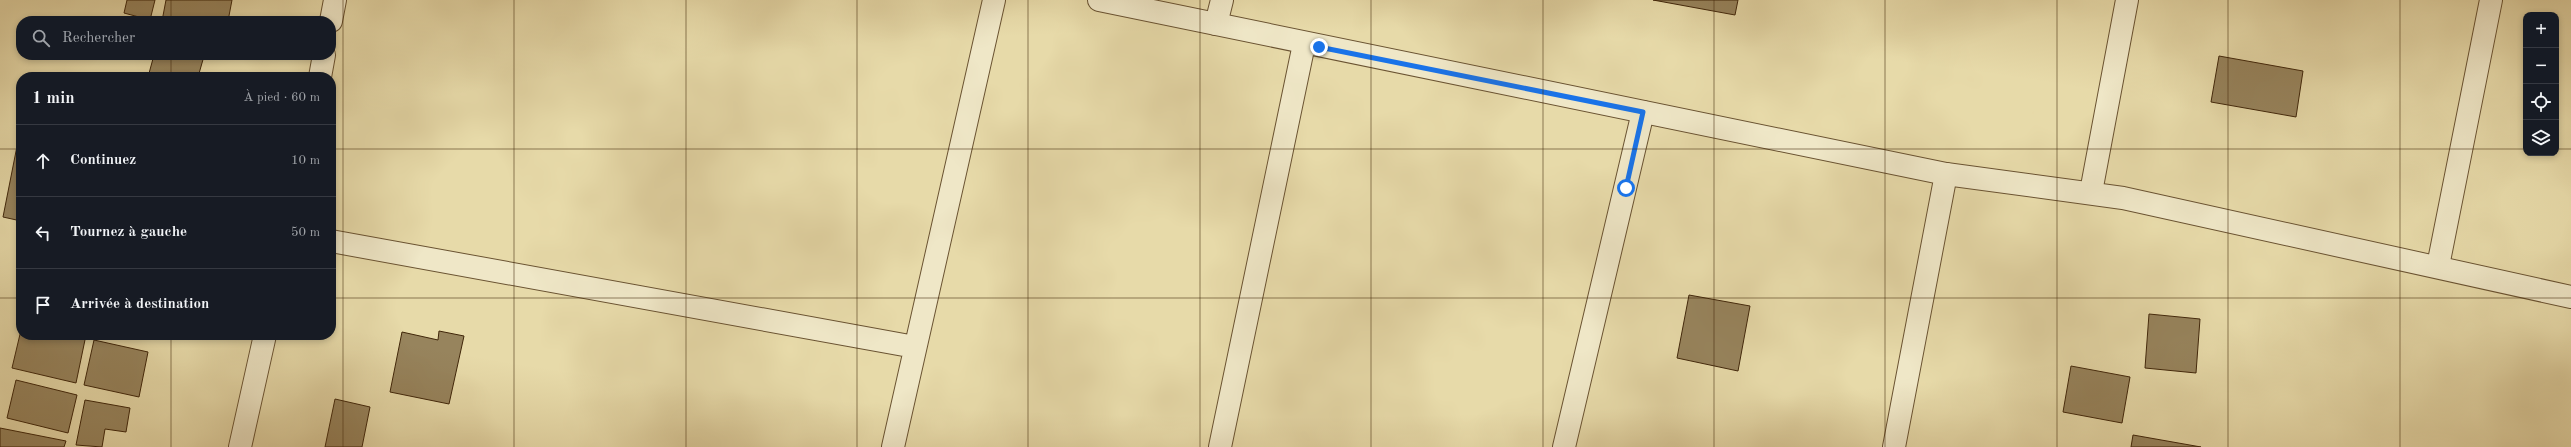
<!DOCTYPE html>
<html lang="fr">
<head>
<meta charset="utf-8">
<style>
  :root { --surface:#171b24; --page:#242831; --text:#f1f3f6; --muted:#9ea1a6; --line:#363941 }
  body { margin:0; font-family:"Old Standard TT",serif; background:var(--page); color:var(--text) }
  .controls { position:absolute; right:12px; top:12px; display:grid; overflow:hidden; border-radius:8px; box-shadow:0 2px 6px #0003 }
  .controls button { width:36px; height:36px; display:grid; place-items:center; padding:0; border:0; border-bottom:1px solid var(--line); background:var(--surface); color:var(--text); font:20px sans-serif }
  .stop { position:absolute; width:12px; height:12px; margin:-9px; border:3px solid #1a73e8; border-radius:50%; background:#fff }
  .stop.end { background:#1a73e8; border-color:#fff; box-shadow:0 1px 4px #0008 }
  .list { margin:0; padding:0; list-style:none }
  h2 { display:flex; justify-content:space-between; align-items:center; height:52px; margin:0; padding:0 16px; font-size:17px }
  h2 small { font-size:13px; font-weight:400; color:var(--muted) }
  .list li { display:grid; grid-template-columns:26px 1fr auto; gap:12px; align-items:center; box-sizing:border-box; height:72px; padding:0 16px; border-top:1px solid var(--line) }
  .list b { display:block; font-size:15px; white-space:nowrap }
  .list em { font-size:13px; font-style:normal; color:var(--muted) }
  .icon { flex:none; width:22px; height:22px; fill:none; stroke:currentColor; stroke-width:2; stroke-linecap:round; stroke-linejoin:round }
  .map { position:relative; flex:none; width:2571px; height:447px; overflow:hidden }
  .search { position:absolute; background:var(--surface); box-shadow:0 2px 6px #0003; left:16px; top:16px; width:320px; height:44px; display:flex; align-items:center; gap:10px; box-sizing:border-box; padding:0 14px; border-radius:16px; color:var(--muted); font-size:15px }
  .panel { position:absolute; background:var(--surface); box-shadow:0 2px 6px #0003; left:16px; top:72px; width:320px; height:268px; border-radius:16px }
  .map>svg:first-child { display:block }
</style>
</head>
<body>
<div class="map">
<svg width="2571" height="447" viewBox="0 0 2571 447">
  <rect width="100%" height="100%" fill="#e7daa9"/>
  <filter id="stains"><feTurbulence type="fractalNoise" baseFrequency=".005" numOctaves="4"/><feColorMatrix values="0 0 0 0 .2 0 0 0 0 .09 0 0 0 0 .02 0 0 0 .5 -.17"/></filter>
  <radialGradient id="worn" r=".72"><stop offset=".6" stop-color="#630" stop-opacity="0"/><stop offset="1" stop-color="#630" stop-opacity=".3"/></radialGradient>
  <path fill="#97845d" stroke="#40260a" d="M 127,0 L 155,0 L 150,20 L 124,13 Z
    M 166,0 L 232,0 L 228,21 L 162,21 Z
    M 1653,0 L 1738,0 L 1735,15 Z
    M 154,55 L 198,55 L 204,56 L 198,77 L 148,77 Z
    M 2219,56 L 2303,71 L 2296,117 L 2211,102 Z
    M 21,126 L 21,221 L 3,217 Z
    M 1689,295 L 1750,306 L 1738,371 L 1677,358 Z
    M 2149,314 L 2200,319 L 2196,373 L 2145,368 Z
    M 21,330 L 21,335 L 86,335 L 76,383 L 12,368 Z
    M 439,331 L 464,336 L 449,404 L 390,392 L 402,332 L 438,340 Z
    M 94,340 L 148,352 L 139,397 L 84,385 Z
    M 2071,366 L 2130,377 L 2122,423 L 2063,412 Z
    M 16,380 L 77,395 L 68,433 L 7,418 Z
    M 335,399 L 370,407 L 362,447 L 325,447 Z
    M 85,400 L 130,408 L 126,432 L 105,429 L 102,447 L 76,445 Z
    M 0,428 L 66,441 L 64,447 L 0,447 Z
    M 2133,435 L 2201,447 L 2131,447 Z"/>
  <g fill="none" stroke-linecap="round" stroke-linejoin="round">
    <g stroke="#6a5332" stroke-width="24">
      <path id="minor" d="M 331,21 L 335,0
        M 1216,24 L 1222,0
        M 320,77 L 324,55
        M 2091,192 L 2127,0
        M 331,241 L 915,347
        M 2438,266 L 2491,0
        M 240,447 L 265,335
        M 893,447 L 994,0
        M 1220,447 L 1304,44
        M 1564,447 L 1643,112
        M 1894,447 L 1946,174"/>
    </g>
    <g stroke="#6a5332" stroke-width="24">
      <path id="tertiary" d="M 1099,0 L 1946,174 L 2123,198 L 2571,297"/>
    </g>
    <use href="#minor" stroke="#efe7c7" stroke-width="22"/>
    <use href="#tertiary" stroke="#efe7c7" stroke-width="22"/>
  </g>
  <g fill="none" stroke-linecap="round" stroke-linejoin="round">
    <path stroke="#1a73e8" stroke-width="5" d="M 1319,47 L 1643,112 L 1626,188"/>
  </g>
  <path fill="none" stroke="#40260a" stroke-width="1" stroke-opacity="0.55" d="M 171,0 L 171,21M 343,0 L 343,447M 514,0 L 514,447M 686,0 L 686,447M 857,0 L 857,447M 1028,0 L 1028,447M 1200,0 L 1200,447M 1371,0 L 1371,447M 1543,0 L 1543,447M 1714,0 L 1714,447M 1885,0 L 1885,447M 2057,0 L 2057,447M 2228,0 L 2228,447M 2400,0 L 2400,447M 171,55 L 171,77M 0,149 L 21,149M 331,149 L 2526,149M 2556,149 L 2571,149M 0,298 L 21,298M 331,298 L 2571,298M 171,335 L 171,447"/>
  <rect width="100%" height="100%" filter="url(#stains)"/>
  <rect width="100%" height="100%" fill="url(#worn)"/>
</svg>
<div class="controls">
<button>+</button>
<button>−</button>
<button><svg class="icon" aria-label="locate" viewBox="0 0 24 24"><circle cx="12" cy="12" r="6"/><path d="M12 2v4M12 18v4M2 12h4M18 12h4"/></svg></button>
<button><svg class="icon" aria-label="layers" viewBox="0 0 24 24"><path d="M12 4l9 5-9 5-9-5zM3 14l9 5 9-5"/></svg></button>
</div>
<div class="stop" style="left:1626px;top:188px"></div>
<div class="stop end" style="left:1319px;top:47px"></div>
<div class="search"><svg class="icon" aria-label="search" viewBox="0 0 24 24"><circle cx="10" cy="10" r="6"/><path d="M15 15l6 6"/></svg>Rechercher</div>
<section class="panel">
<h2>1 min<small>À pied · 60 m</small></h2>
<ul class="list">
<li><svg class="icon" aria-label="ahead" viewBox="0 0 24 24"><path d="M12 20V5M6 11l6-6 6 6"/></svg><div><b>Continuez</b></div><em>10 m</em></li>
<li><svg class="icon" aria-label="left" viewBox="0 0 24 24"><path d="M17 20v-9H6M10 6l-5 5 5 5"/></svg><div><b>Tournez à gauche</b></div><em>50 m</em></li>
<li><svg class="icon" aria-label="arrive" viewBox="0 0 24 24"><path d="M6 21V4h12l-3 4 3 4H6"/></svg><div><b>Arrivée à destination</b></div></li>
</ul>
</section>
</div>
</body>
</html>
